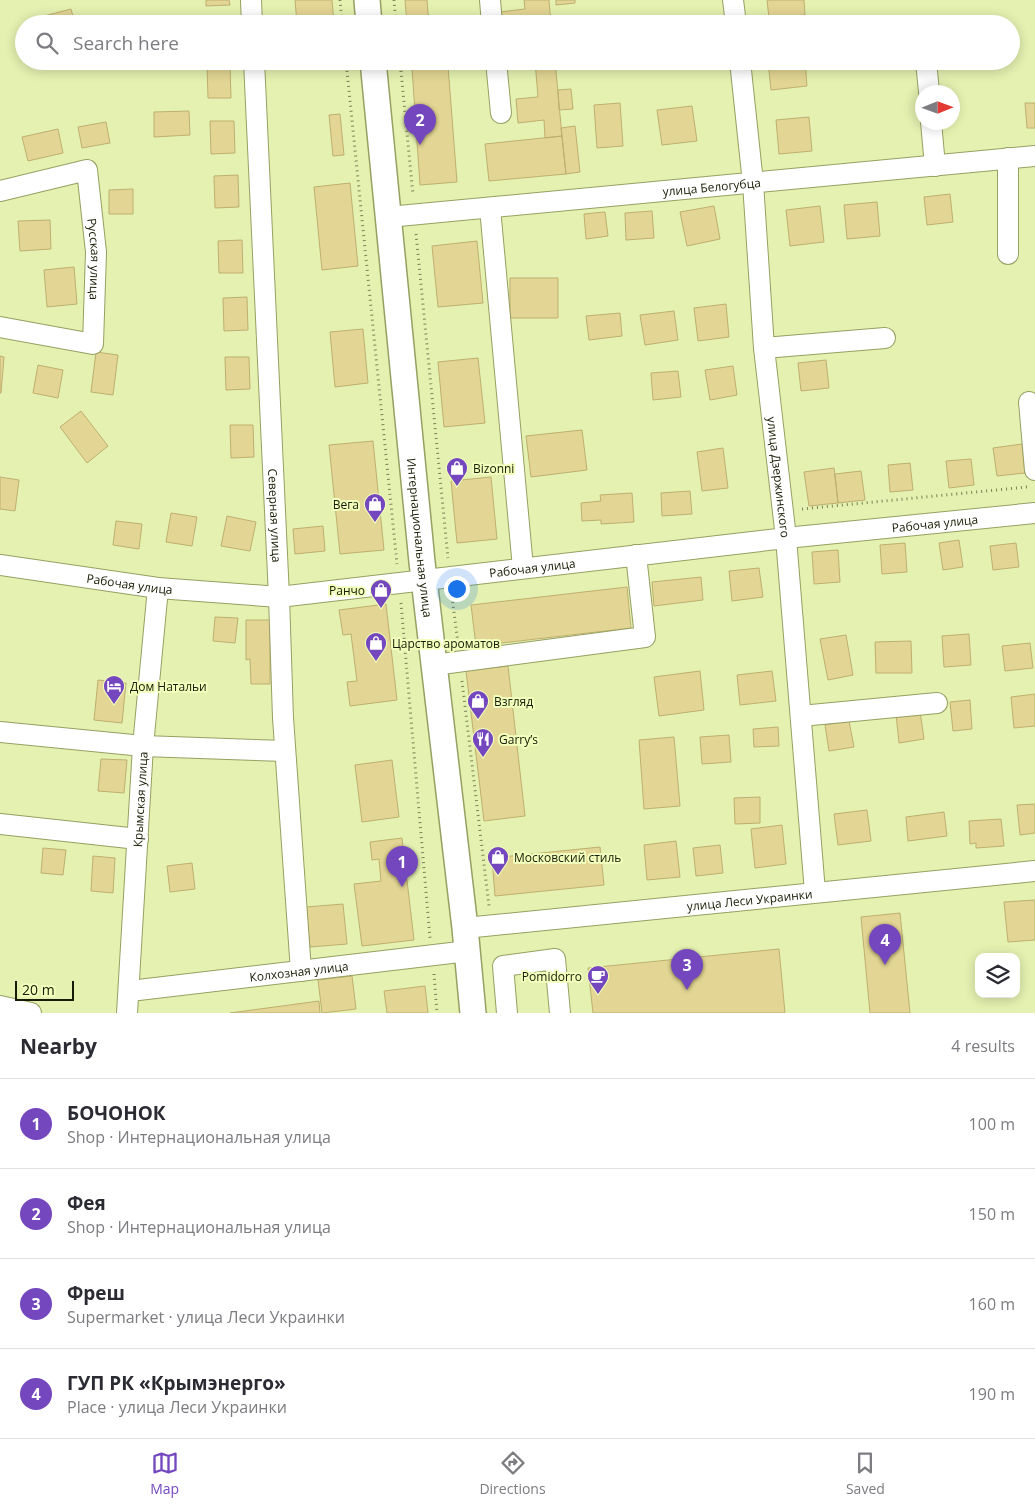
<!DOCTYPE html>
<html lang="en">
<head>
<meta charset="utf-8">
<style>
  :root { --surface:#fff; --page:#f2f2f3; --text:#2b2b33; --muted:#7c7c81; --line:#e1e1e2; --accent:#7447bf }
  body { margin:0; font-family:"Open Sans",sans-serif; background:var(--page); color:var(--text) }
  .controls { position:absolute; right:15px; bottom:15px; display:grid; overflow:hidden; border-radius:10px; box-shadow:0 2px 12px #0003 }
  .controls button { width:45px; height:45px; display:grid; place-items:center; padding:0; border:0; border-bottom:1px solid var(--line); background:var(--surface); color:var(--text); font:25px sans-serif }
  .compass { position:absolute; left:915px; top:85px; width:45px; height:45px; border-radius:50%; background:var(--surface); box-shadow:0 2px 12px #0003; rotate:89deg }
  .scale { position:absolute; left:15px; bottom:12px; width:59px; box-sizing:border-box; padding-left:5px; border:2px solid #171b03; border-top:0; font-size:14px; line-height:18px; white-space:nowrap; color:#171b03; -webkit-text-stroke:4px #f2ffbd; paint-order:stroke }
  .you { position:absolute; left:456px; top:588px; width:18px; height:18px; margin:-12px; border:4px solid #fff; border-radius:50%; background:#1a73e8; box-shadow:0 0 0 8px #1a73e833 }
  .badge { display:grid; place-items:center; width:32px; height:32px; border-radius:50%; background:var(--accent); color:#fff; font-size:16px; font-weight:700 }
  .pin { position:absolute; translate:-50% -41px; filter:drop-shadow(0 1px 2px #0008) }
  .pin::after { content:''; position:absolute; top:26px; width:18px; height:15px; background:inherit; clip-path:polygon(0 0,100% 0,50% 100%) }
  .list { margin:0; padding:0; list-style:none }
  h2 { display:flex; justify-content:space-between; align-items:center; height:65px; margin:0; padding:0 20px; font-size:21px }
  h2 small { font-size:16px; font-weight:400; color:var(--muted) }
  .list li { display:grid; grid-template-columns:32px 1fr auto; gap:15px; align-items:center; box-sizing:border-box; height:90px; padding:0 20px; border-top:1px solid var(--line) }
  .list b { display:block; font-size:19px; white-space:nowrap }
  .list p { margin:0; font-size:16px; white-space:nowrap; color:var(--muted) }
  .list em { font-size:16px; font-style:normal; color:var(--muted) }
  .icon { flex:none; width:28px; height:28px; fill:none; stroke:currentColor; stroke-width:2; stroke-linecap:round; stroke-linejoin:round }
  .map { position:relative; flex:none; width:1035px; height:1013px; overflow:hidden }
  .search { position:absolute; background:var(--surface); box-shadow:0 2px 12px #0003; left:15px; right:15px; top:15px; height:55px; display:flex; align-items:center; gap:12px; box-sizing:border-box; padding:0 18px; border-radius:28px; color:var(--muted); font-size:19px }
  .sheet { height:425px; background:var(--surface) }
  nav { display:flex; justify-content:space-around; align-items:center; box-sizing:border-box; height:70px; border-top:1px solid var(--line); background:var(--surface); font-size:14px; color:var(--muted) }
  nav a { display:grid; justify-items:center; gap:2px }
  nav .on { color:var(--accent) }
  .map>svg:first-child { display:block }
</style>
</head>
<body>
<div class="map">
<svg width="1035" height="1013" viewBox="0 0 1035 1013">
  <rect width="100%" height="100%" fill="#e4f1b0"/>
  <path fill="#e3d593" stroke="#beb06f" d="M 206,0 L 229,0 L 230,5 L 206,6 Z
    M 295,0 L 332,0 L 334,24 L 297,24 Z
    M 405,0 L 427,0 L 429,24 L 407,24 Z
    M 524,0 L 549,0 L 551,24 L 501,24 L 500,12 L 525,9 Z
    M 556,0 L 575,0 L 575,3 L 556,5 Z
    M 767,0 L 804,0 L 805,15 L 769,18 Z
    M 71,9 L 75,24 L 42,24 L 40,17 Z
    M 535,61 L 555,61 L 562,136 L 545,138 L 544,120 L 518,123 L 516,99 L 538,97 Z
    M 663,61 L 693,61 L 694,66 L 664,69 Z
    M 768,61 L 805,61 L 807,86 L 771,90 Z
    M 230,65 L 231,98 L 208,98 L 207,66 Z
    M 448,66 L 457,182 L 420,185 L 412,68 Z
    M 571,89 L 573,109 L 559,110 L 558,90 Z
    M 620,103 L 623,146 L 597,148 L 594,105 Z
    M 1025,103 L 1035,103 L 1035,128 L 1027,128 Z
    M 692,106 L 697,141 L 662,145 L 657,110 Z
    M 189,111 L 190,135 L 154,137 L 154,112 Z
    M 340,114 L 344,155 L 333,156 L 329,115 Z
    M 809,117 L 812,151 L 779,154 L 776,120 Z
    M 210,121 L 234,121 L 235,153 L 211,154 Z
    M 106,122 L 110,143 L 82,148 L 78,127 Z
    M 575,126 L 580,172 L 566,174 L 561,128 Z
    M 58,129 L 63,153 L 28,161 L 22,137 Z
    M 562,136 L 566,174 L 489,181 L 485,144 Z
    M 238,175 L 239,207 L 215,208 L 214,176 Z
    M 350,183 L 358,266 L 322,270 L 314,187 Z
    M 133,189 L 133,214 L 109,214 L 109,190 Z
    M 950,194 L 953,222 L 927,225 L 924,197 Z
    M 877,202 L 880,236 L 847,239 L 844,205 Z
    M 714,206 L 720,239 L 687,246 L 680,212 Z
    M 820,206 L 824,242 L 790,246 L 786,210 Z
    M 652,211 L 654,238 L 626,240 L 625,213 Z
    M 605,212 L 608,236 L 586,239 L 584,214 Z
    M 50,220 L 51,249 L 20,251 L 18,221 Z
    M 242,240 L 243,273 L 219,273 L 218,241 Z
    M 477,241 L 483,303 L 438,307 L 432,246 Z
    M 74,267 L 77,304 L 47,307 L 44,270 Z
    M 510,278 L 558,278 L 558,318 L 510,318 Z
    M 247,297 L 248,330 L 224,331 L 223,298 Z
    M 726,304 L 729,337 L 698,341 L 694,308 Z
    M 674,311 L 678,340 L 645,345 L 640,315 Z
    M 620,313 L 622,336 L 589,340 L 586,316 Z
    M 363,329 L 368,383 L 335,387 L 330,332 Z
    M 96,352 L 118,355 L 113,395 L 91,392 Z
    M 0,356 L 4,357 L 1,393 L 0,393 Z
    M 225,357 L 249,357 L 250,389 L 226,390 Z
    M 478,358 L 485,423 L 444,427 L 438,362 Z
    M 826,360 L 829,388 L 801,391 L 798,363 Z
    M 38,365 L 63,370 L 58,398 L 33,393 Z
    M 733,366 L 737,395 L 710,400 L 705,370 Z
    M 678,371 L 681,397 L 653,400 L 651,373 Z
    M 81,411 L 108,446 L 87,463 L 60,427 Z
    M 230,425 L 253,425 L 254,457 L 231,458 Z
    M 582,430 L 587,470 L 531,477 L 526,436 Z
    M 373,441 L 384,550 L 340,554 L 329,445 Z
    M 1022,444 L 1025,473 L 997,476 L 993,448 Z
    M 723,448 L 728,488 L 702,491 L 697,452 Z
    M 971,459 L 974,485 L 949,488 L 946,461 Z
    M 910,463 L 913,490 L 890,492 L 888,465 Z
    M 834,468 L 838,503 L 809,506 L 804,472 Z
    M 861,471 L 865,500 L 838,503 L 835,474 Z
    M 0,477 L 19,480 L 15,511 L 0,509 Z
    M 491,477 L 497,539 L 457,543 L 451,481 Z
    M 690,491 L 692,514 L 662,516 L 661,493 Z
    M 632,493 L 634,522 L 601,524 L 601,520 L 582,521 L 581,503 L 601,501 L 600,495 Z
    M 171,513 L 197,517 L 192,546 L 166,542 Z
    M 227,516 L 256,522 L 250,551 L 221,546 Z
    M 116,521 L 142,524 L 139,549 L 113,545 Z
    M 323,526 L 325,551 L 295,554 L 293,529 Z
    M 959,540 L 963,567 L 943,570 L 939,543 Z
    M 905,543 L 907,572 L 882,574 L 880,545 Z
    M 1016,543 L 1019,567 L 993,570 L 990,546 Z
    M 838,550 L 840,582 L 814,584 L 812,552 Z
    M 759,568 L 763,597 L 732,601 L 729,571 Z
    M 701,577 L 703,600 L 654,606 L 652,582 Z
    M 627,587 L 631,628 L 476,646 L 471,605 Z
    M 386,604 L 397,700 L 350,706 L 347,682 L 357,681 L 351,634 L 343,635 L 339,610 Z
    M 215,617 L 238,618 L 235,643 L 213,641 Z
    M 246,620 L 270,620 L 270,684 L 251,684 L 250,659 L 246,660 Z
    M 969,634 L 971,665 L 944,667 L 942,636 Z
    M 846,635 L 853,675 L 828,680 L 820,639 Z
    M 911,641 L 912,673 L 876,673 L 875,642 Z
    M 1030,643 L 1033,668 L 1005,671 L 1002,646 Z
    M 508,666 L 525,816 L 484,821 L 466,671 Z
    M 700,671 L 704,710 L 659,716 L 654,677 Z
    M 772,671 L 776,701 L 740,705 L 737,675 Z
    M 98,680 L 126,683 L 122,723 L 94,720 Z
    M 1035,694 L 1035,726 L 1014,728 L 1011,697 Z
    M 970,700 L 972,729 L 953,731 L 950,702 Z
    M 920,711 L 924,739 L 899,743 L 896,714 Z
    M 849,721 L 854,747 L 829,751 L 825,725 Z
    M 778,727 L 779,746 L 754,747 L 753,729 Z
    M 729,735 L 731,762 L 702,764 L 700,737 Z
    M 674,737 L 680,806 L 644,809 L 639,740 Z
    M 101,759 L 127,760 L 124,793 L 98,791 Z
    M 392,760 L 399,817 L 362,822 L 355,765 Z
    M 760,797 L 760,823 L 735,824 L 734,798 Z
    M 1035,804 L 1035,833 L 1020,835 L 1017,805 Z
    M 867,810 L 871,841 L 838,845 L 834,814 Z
    M 944,812 L 947,836 L 908,841 L 906,817 Z
    M 1001,819 L 1004,846 L 976,848 L 976,843 L 970,844 L 969,821 Z
    M 782,825 L 786,864 L 755,868 L 751,829 Z
    M 402,838 L 414,940 L 362,946 L 354,884 L 381,881 L 379,859 L 372,860 L 370,842 Z
    M 676,841 L 680,877 L 647,880 L 644,845 Z
    M 720,845 L 723,873 L 696,876 L 693,848 Z
    M 600,847 L 604,885 L 495,896 L 492,858 Z
    M 43,848 L 66,850 L 63,875 L 41,873 Z
    M 93,856 L 115,858 L 113,893 L 91,891 Z
    M 192,863 L 195,889 L 170,892 L 167,866 Z
    M 1035,900 L 1035,940 L 1008,942 L 1004,902 Z
    M 343,904 L 347,944 L 310,947 L 306,907 Z
    M 900,913 L 910,1013 L 870,1013 L 861,917 Z
    M 779,949 L 785,1013 L 593,1013 L 588,968 Z
    M 352,976 L 356,1009 L 322,1013 L 318,980 Z
    M 425,986 L 428,1013 L 387,1013 L 384,991 Z
    M 319,1001 L 320,1013 L 230,1013 Z"/>
  <g fill="none" stroke-linecap="round" stroke-linejoin="round">
    <g stroke="#95a062" stroke-width="22">
      <g id="minor">
        <path d="M 251,0 L 252,24"/>
        <path d="M 490,0 L 492,24"/>
        <path d="M 733,0 L 736,24"/>
        <path id="s1" d="M 254,61 L 279,597 L 283,718 L 301,971"/>
        <path d="M 496,61 L 501,113"/>
        <path id="s2" d="M 740,61 L 753,183 L 764,348 L 786,538 L 815,892"/>
        <path d="M 926,61 L 929,92"/>
        <path d="M 931,122 L 935,166"/>
        <path d="M 1008,158 L 1008,254"/>
        <path id="s3" d="M 0,191 L 87,170 L 96,252 L 93,344 L 0,327"/>
        <path d="M 490,208 L 523,568"/>
        <path id="s4" d="M 388,217 L 1035,156"/>
        <path d="M 764,348 L 885,338"/>
        <path d="M 1029,402 L 1035,470"/>
        <path id="s5" d="M 0,565 L 158,588 L 279,597 L 786,538 L 1035,513"/>
        <path d="M 434,665 L 645,637 L 636,555"/>
        <path d="M 801,716 L 937,703"/>
        <path d="M 0,732 L 143,746 L 285,751"/>
        <path d="M 0,824 L 138,839"/>
        <path id="s6" d="M 465,928 L 1035,871"/>
        <path id="s7" d="M 130,991 L 468,951"/>
        <path d="M 0,1006 L 31,1013"/>
        <path id="s8" d="M 127,1013 L 143,746 L 158,588"/>
        <path d="M 507,1013 L 503,966 L 555,959 L 560,1013"/>
      </g>
    </g>
    <g stroke="#95a062" stroke-width="28">
      <g id="major">
        <path d="M 367,0 L 369,24"/>
        <path id="s9" d="M 373,61 L 422,562 L 465,928 L 473,1013"/>
      </g>
    </g>
    <path stroke="#7a8256" stroke-width="3" stroke-dasharray="1 4" stroke-linecap="butt" d="M 340,0 L 342,24
      M 394,0 L 396,24
      M 346,61 L 397,564
      M 400,61 L 413,195
      M 416,234 L 448,558
      M 802,509 L 1027,487
      M 452,597 L 458,643
      M 401,603 L 430,938
      M 462,681 L 489,906
      M 434,974 L 437,1013"/>
    <use href="#minor" stroke="#fff" stroke-width="20"/>
    <use href="#major" stroke="#fff" stroke-width="25"/>
  </g>
  <defs>
    <g id="shop-pin" transform="scale(1.125)"><path d="M0 17L-7.5 6A9.5 9.5 0 1 1 7.5 6Z" fill="#7447bf" stroke="#f2ffbd"/><path d="M-5-2.5h2.3a2.7 3.5 0 0 1 5.4 0H5L5.5 6h-11ZM-1.5-2.5h3a1.5 2.3 0 0 0-3 0Z" fill="#fff"/></g>
    <g id="hotel-pin" transform="scale(1.125)"><path d="M0 17L-7.5 6A9.5 9.5 0 1 1 7.5 6Z" fill="#7447bf" stroke="#f2ffbd"/><path d="M-6-4.5h1.5V1H6V5H4.5V3h-9V5H-6ZM-4 0a1.8 1.8 0 1 1 3.6 0ZM.5 0V-2.5h3Q6-2.5 6 0Z" fill="#fff"/></g>
    <g id="restaurant-pin" transform="scale(1.125)"><path d="M0 17L-7.5 6A9.5 9.5 0 1 1 7.5 6Z" fill="#7447bf" stroke="#f2ffbd"/><path d="M-5-6h1v4h1v-4h1v4h1v-4h1v5L-1.5 .5V6h-2V.5L-5-1ZM5-6V6H3V1.5H1.5Q1.5-4 5-6Z" fill="#fff"/></g>
    <g id="cafe-pin" transform="scale(1.125)"><path d="M0 17L-7.5 6A9.5 9.5 0 1 1 7.5 6Z" fill="#7447bf" stroke="#f2ffbd"/><path d="M-5.5-4.5H6V0H3Q3 3.5 0 3.5H-2.5Q-5.5 3.5-5.5 0ZM3-3.2v2h1.7v-2ZM-6 4.5H4V6H-6Z" fill="#fff"/></g>
  </defs>
  <g fill-rule="evenodd">
    <use href="#shop-pin" x="457" y="468"/>
    <use href="#shop-pin" x="375" y="504"/>
    <use href="#shop-pin" x="381" y="590"/>
    <use href="#shop-pin" x="376" y="643"/>
    <use href="#hotel-pin" x="114" y="686"/>
    <use href="#shop-pin" x="478" y="701"/>
    <use href="#restaurant-pin" x="483" y="739"/>
    <use href="#shop-pin" x="498" y="857"/>
    <use href="#cafe-pin" x="598" y="976"/>
  </g>
  <g text-anchor="middle" dominant-baseline="central" stroke-width="4" stroke-linejoin="round" paint-order="stroke">
    <g font-size="12" fill="#171b03" stroke="#f2ffbd">
      <text stroke="none"><textPath href="#s4" startOffset="325">улица Белогубца</textPath></text>
      <text stroke="none"><textPath href="#s3" startOffset="179">Русская улица</textPath></text>
      <text stroke="none"><textPath href="#s2" startOffset="418">улица Дзержинского</textPath></text>
      <text stroke="none"><textPath href="#s1" startOffset="455">Северная улица</textPath></text>
      <text stroke="none"><textPath href="#s5" startOffset="941">Рабочая улица</textPath></text>
      <text stroke="none"><textPath href="#s9" startOffset="479">Интернациональная улица</textPath></text>
      <text stroke="none"><textPath href="#s5" startOffset="536">Рабочая улица</textPath></text>
      <text stroke="none"><textPath href="#s5" startOffset="131">Рабочая улица</textPath></text>
      <text stroke="none"><textPath href="#s8" startOffset="214">Крымская улица</textPath></text>
      <text stroke="none"><textPath href="#s6" startOffset="286">улица Леси Украинки</textPath></text>
      <text stroke="none"><textPath href="#s7" startOffset="170">Колхозная улица</textPath></text>
    </g>
    <g font-size="12" fill="#171b03" stroke="#f2ffbd" text-anchor="start">
      <text x="473" y="468">Bizonni</text>
      <text x="359" y="504" text-anchor="end">Вега</text>
      <text x="365" y="590" text-anchor="end">Ранчо</text>
      <text x="392" y="643">Царство ароматов</text>
      <text x="130" y="686">Дом Натальи</text>
      <text x="494" y="701">Взгляд</text>
      <text x="499" y="739">Garry’s</text>
      <text x="514" y="857">Московский стиль</text>
      <text x="582" y="976" text-anchor="end">Pomidorro</text>
    </g>
  </g>
</svg>
<div class="controls">
<button><svg class="icon" aria-label="layers" viewBox="0 0 24 24"><path d="M12 4l9 5-9 5-9-5zM3 14l9 5 9-5"/></svg></button>
</div>
<svg class="compass" viewBox="-18 -18 36 36"><path d="M0-13l5 13h-10z" fill="#e53935"/><path d="M0 13l5-13h-10z" fill="#7c7c81"/></svg>
<div class="scale">20 m</div>
<div class="you"></div>
<div class="pin badge" style="left:402px;top:887px">1</div>
<div class="pin badge" style="left:420px;top:145px">2</div>
<div class="pin badge" style="left:687px;top:990px">3</div>
<div class="pin badge" style="left:885px;top:965px">4</div>
<div class="search"><svg class="icon" aria-label="search" viewBox="0 0 24 24"><circle cx="10" cy="10" r="6"/><path d="M15 15l6 6"/></svg>Search here</div>
</div>
<section class="sheet">
<h2>Nearby<small>4 results</small></h2>
<ul class="list">
<li><span class="badge">1</span><div><b>БОЧОНОК</b><p>Shop · Интернациональная улица</p></div><em>100 m</em></li>
<li><span class="badge">2</span><div><b>Фея</b><p>Shop · Интернациональная улица</p></div><em>150 m</em></li>
<li><span class="badge">3</span><div><b>Фреш</b><p>Supermarket · улица Леси Украинки</p></div><em>160 m</em></li>
<li><span class="badge">4</span><div><b>ГУП РК «Крымэнерго»</b><p>Place · улица Леси Украинки</p></div><em>190 m</em></li>
</ul>
</section>
<nav>
<a class="on"><svg class="icon" aria-label="map" viewBox="0 0 24 24"><path d="M3 6l6-2 6 2 6-2v14l-6 2-6-2-6 2zM9 4v14M15 6v14"/></svg>Map</a>
<a><svg class="icon" aria-label="directions" viewBox="0 0 24 24"><path d="M12 3l9 9-9 9-9-9zM9 14v-3h6M13 9l2 2-2 2"/></svg>Directions</a>
<a><svg class="icon" aria-label="saved" viewBox="0 0 24 24"><path d="M7 4h10v16l-5-4-5 4z"/></svg>Saved</a>
</nav>
</body>
</html>
